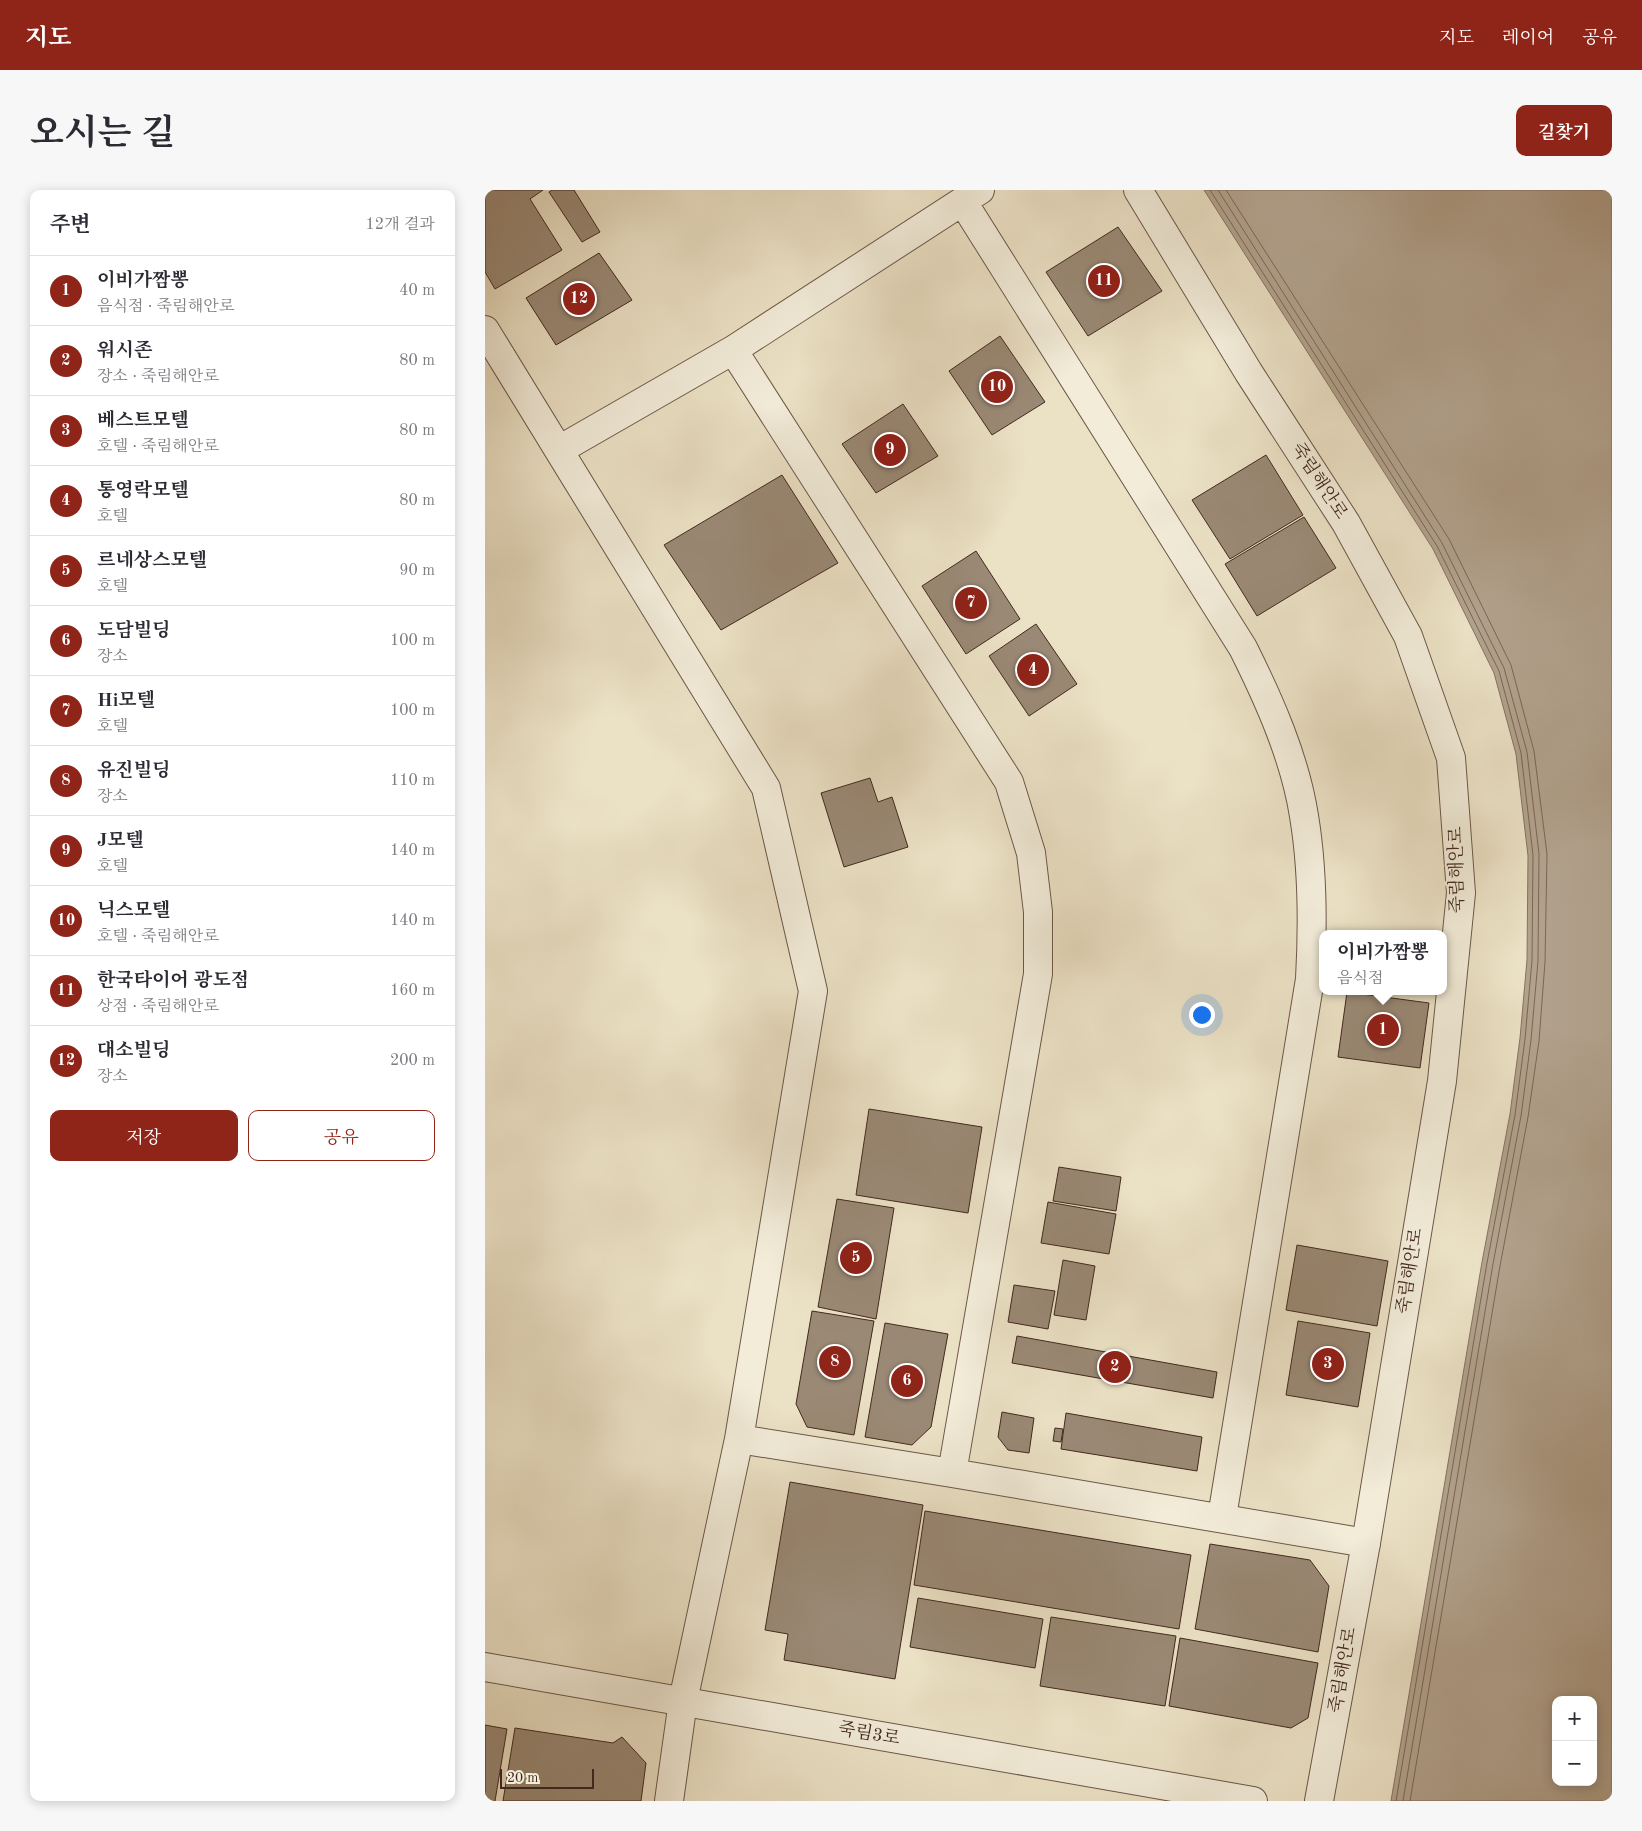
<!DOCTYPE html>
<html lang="ko">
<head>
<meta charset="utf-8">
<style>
  :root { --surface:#fff; --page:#f7f7f7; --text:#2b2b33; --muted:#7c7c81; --line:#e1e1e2; --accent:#8f2418 }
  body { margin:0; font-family:"Old Standard TT","Noto Serif KR",serif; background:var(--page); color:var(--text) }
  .controls { position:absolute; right:15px; bottom:15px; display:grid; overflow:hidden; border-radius:10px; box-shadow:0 2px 12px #0003 }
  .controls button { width:45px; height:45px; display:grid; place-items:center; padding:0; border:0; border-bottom:1px solid var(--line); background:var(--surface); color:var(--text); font:25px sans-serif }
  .scale { position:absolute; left:15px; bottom:12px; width:94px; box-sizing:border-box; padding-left:5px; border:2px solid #42291f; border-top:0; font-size:14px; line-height:18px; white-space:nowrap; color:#42291f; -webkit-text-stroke:4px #f2ecd9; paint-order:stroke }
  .you { position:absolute; left:716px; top:824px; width:18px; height:18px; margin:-12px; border:4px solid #fff; border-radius:50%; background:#1a73e8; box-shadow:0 0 0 8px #1a73e833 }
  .badge { display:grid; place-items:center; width:32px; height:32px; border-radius:50%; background:var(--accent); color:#fff; font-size:16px; font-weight:700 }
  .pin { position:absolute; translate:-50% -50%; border:2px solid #fff; box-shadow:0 1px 5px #0006 }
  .popup { position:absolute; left:834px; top:740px; width:128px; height:65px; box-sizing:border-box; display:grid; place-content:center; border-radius:10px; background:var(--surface); filter:drop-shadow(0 1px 4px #0005); font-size:16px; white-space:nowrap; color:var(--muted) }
  .popup b { font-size:19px; color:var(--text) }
  .popup::after { content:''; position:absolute; left:50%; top:100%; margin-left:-10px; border:10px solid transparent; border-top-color:var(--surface) }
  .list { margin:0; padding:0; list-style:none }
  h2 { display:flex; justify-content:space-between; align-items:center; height:65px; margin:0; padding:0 20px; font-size:21px }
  h2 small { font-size:16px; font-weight:400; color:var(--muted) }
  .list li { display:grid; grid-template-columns:32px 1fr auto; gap:15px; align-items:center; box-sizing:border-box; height:70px; padding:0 20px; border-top:1px solid var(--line) }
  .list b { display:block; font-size:19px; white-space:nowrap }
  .list p { margin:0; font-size:16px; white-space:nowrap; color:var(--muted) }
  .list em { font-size:16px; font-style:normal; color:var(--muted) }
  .actions { display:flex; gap:10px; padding:15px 20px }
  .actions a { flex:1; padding:11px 0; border:1px solid var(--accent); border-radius:10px; text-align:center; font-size:18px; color:var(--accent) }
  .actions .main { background:var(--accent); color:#fff }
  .map { position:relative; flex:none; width:1127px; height:1611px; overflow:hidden; border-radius:10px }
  header { display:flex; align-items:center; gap:30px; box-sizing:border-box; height:70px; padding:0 25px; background:var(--accent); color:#fff }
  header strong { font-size:24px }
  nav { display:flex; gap:28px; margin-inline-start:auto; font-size:18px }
  .intro { display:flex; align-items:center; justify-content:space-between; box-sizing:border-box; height:120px; padding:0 30px }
  h1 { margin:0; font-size:35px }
  .button { padding:12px 22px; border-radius:10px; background:var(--accent); color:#fff; font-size:18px; font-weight:700 }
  main { display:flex; gap:30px; padding:0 30px }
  aside { flex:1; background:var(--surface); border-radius:10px; box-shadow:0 2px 12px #0003 }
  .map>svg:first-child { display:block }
</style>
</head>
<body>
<header>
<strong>지도</strong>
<nav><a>지도</a><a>레이어</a><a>공유</a></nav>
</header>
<div class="intro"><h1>오시는 길</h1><a class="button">길찾기</a></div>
<main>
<aside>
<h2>주변<small>12개 결과</small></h2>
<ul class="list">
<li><span class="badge">1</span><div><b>이비가짬뽕</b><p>음식점 · 죽림해안로</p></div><em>40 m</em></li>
<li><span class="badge">2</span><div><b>워시존</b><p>장소 · 죽림해안로</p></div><em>80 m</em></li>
<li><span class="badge">3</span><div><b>베스트모텔</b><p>호텔 · 죽림해안로</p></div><em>80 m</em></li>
<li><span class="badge">4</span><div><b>통영락모텔</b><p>호텔</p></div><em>80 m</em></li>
<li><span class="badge">5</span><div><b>르네상스모텔</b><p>호텔</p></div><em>90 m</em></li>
<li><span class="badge">6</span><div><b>도담빌딩</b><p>장소</p></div><em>100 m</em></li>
<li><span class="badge">7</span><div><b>Hi모텔</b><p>호텔</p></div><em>100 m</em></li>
<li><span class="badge">8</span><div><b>유진빌딩</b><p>장소</p></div><em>110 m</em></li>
<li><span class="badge">9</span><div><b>J모텔</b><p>호텔</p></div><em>140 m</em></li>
<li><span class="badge">10</span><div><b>닉스모텔</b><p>호텔 · 죽림해안로</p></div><em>140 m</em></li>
<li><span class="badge">11</span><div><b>한국타이어 광도점</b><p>상점 · 죽림해안로</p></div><em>160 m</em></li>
<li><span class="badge">12</span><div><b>대소빌딩</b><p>장소</p></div><em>200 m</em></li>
</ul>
<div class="actions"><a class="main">저장</a><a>공유</a></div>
</aside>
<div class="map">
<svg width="1127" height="1611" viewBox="0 0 1127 1611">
  <rect width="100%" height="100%" fill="#ebe1c5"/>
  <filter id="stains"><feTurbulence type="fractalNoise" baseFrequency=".004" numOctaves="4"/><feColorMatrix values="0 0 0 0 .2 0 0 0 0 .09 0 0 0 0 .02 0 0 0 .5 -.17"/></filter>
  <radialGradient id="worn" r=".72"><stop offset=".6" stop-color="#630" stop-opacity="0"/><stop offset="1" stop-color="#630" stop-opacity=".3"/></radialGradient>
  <path fill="#b2a28d" stroke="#857261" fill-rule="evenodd" d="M 719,0 L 1127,0 L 1127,1611 L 906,1611 L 997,1072 L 1025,924 L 1035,848 L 1042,770 L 1043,666 L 1031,564 L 1009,483 L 948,359 ZM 1071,1510 L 1108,1510 L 1108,1592 L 1071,1592 Z"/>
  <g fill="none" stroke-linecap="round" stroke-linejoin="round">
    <path stroke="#7a6656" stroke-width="1" d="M 725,0 L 952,356 L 1014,481 L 1036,563 L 1048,665 L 1047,770 L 1040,849 L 1030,925 L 1002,1073 L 911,1611
      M 733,0 L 957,353 L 1019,478 L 1042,562 L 1054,664 L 1053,771 L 1046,850 L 1036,926 L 1008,1074 L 918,1611
      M 741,0 L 964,349 L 1026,475 L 1049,561 L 1062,664 L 1060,772 L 1054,851 L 1043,927 L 1015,1076 L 925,1611"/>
  </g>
  <path fill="#9a8975" stroke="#42291f" d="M 0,0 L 58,0 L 45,9 L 77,60 L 10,99 L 0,82 Z
    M 67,0 L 89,0 L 115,42 L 97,52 L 64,2 Z
    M 633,37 L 677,101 L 603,146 L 561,82 Z
    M 114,63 L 147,110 L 71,155 L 41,108 Z
    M 515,146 L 560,212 L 507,245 L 464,181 Z
    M 418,214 L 453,266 L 391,303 L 357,254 Z
    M 781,265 L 818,325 L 745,369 L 707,310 Z
    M 297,285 L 353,373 L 236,440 L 179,355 Z
    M 819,327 L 851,378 L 772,426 L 740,374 Z
    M 491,361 L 535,429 L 481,464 L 437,396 Z
    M 551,434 L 592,494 L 544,526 L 504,466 Z
    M 385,588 L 393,612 L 407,607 L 423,657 L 359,677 L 336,603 Z
    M 862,802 L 944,813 L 935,878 L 853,867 Z
    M 384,919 L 497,937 L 483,1023 L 371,1005 Z
    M 574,977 L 636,987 L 631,1021 L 568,1011 Z
    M 352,1009 L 409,1018 L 391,1129 L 333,1117 Z
    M 563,1012 L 631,1024 L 624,1064 L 556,1053 Z
    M 812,1055 L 903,1071 L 892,1136 L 801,1120 Z
    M 578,1070 L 610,1076 L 601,1130 L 569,1125 Z
    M 529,1095 L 570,1101 L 563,1139 L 523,1132 Z
    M 327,1121 L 389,1131 L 369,1245 L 322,1237 L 311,1214 Z
    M 813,1131 L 885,1143 L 873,1217 L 801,1205 Z
    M 400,1133 L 463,1144 L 446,1237 L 427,1255 L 380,1247 Z
    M 532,1146 L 732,1182 L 728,1208 L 527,1173 Z
    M 517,1222 L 549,1228 L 544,1263 L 523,1260 L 513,1247 Z
    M 581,1223 L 717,1247 L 712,1281 L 576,1259 Z
    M 570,1238 L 578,1239 L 576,1252 L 568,1251 Z
    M 305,1292 L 438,1315 L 410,1489 L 299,1470 L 303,1444 L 280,1440 Z
    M 440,1321 L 706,1365 L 694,1439 L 429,1395 Z
    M 725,1354 L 825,1370 L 844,1396 L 833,1462 L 710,1439 Z
    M 433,1408 L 558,1429 L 550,1478 L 425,1457 Z
    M 566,1427 L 691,1446 L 680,1516 L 555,1496 Z
    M 695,1448 L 833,1473 L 823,1528 L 806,1538 L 684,1516 Z
    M 0,1535 L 22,1539 L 10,1611 L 0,1611 Z
    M 30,1538 L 128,1553 L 137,1547 L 161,1573 L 156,1611 L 18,1611 Z"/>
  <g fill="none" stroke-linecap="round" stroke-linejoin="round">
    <g stroke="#6c5748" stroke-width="30">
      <path id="minor" d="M 478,12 L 758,458 C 784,510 810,568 819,626 C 828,680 828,735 825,789 L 737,1327
        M 0,140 L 281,598 L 328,801 L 254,1249 L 198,1511 L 184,1611
        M 248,160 L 495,0
        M 74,260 L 248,160 L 524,592 L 546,663 L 553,722 L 553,784 L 467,1283 L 881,1353
        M 254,1249 L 467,1283"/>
    </g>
    <g stroke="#6c5748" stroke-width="30">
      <path id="tertiary" d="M 653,0 L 764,183 L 861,333 L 923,446 L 966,568 L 976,703 L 957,891 L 881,1353 L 834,1611
        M 0,1477 L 768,1611"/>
    </g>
    <use href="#minor" stroke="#f2ecd9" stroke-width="28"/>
    <use href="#tertiary" stroke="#f2ecd9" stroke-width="28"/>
  </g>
  <g text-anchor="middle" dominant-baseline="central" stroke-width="4" stroke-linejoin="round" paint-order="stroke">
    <g font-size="18" fill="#42291f" stroke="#f2ecd9">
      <text transform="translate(834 291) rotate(57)">죽림해안로</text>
      <text transform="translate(972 680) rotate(-91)">죽림해안로</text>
      <text transform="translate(925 1081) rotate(-81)">죽림해안로</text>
      <text transform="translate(858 1480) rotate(-80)">죽림해안로</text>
      <text transform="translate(384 1544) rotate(10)">죽림3로</text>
    </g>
  </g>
  <rect width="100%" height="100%" filter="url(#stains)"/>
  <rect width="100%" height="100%" fill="url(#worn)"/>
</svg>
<div class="controls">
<button>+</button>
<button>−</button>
</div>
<div class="scale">20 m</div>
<div class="you"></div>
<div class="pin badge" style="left:898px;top:840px">1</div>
<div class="popup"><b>이비가짬뽕</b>음식점</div>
<div class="pin badge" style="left:630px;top:1177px">2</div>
<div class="pin badge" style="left:843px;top:1174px">3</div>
<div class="pin badge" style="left:548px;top:480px">4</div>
<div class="pin badge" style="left:371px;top:1068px">5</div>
<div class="pin badge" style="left:422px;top:1191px">6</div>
<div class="pin badge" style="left:486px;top:413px">7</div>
<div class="pin badge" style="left:350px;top:1172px">8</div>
<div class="pin badge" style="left:405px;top:260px">9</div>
<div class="pin badge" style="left:512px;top:197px">10</div>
<div class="pin badge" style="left:619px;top:91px">11</div>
<div class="pin badge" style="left:94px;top:109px">12</div>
</div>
</main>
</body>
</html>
